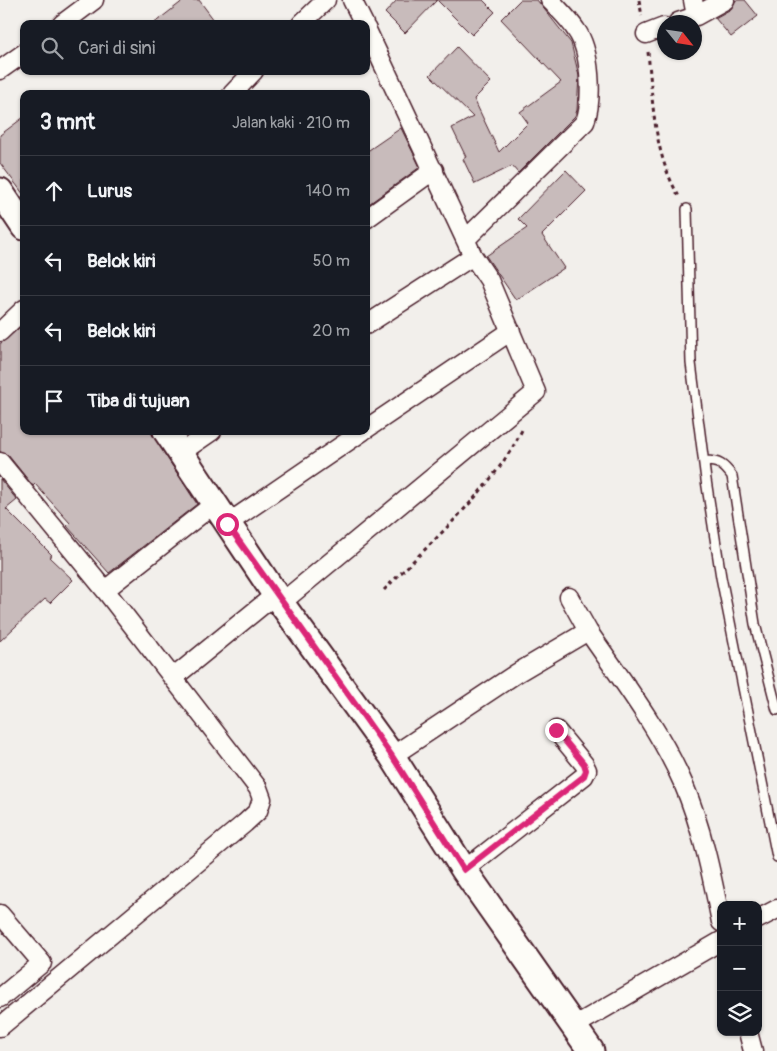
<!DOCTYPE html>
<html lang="id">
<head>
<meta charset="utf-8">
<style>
  :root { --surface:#171b24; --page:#242831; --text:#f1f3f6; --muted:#9ea1a6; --line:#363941 }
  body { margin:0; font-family:Pangolin,sans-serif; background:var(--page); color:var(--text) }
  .controls { position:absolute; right:15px; bottom:15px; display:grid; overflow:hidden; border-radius:10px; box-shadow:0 1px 4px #0004 }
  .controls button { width:45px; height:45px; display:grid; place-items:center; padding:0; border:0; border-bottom:1px solid var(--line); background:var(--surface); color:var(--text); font:25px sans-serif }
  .compass { position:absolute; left:657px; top:15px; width:45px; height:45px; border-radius:50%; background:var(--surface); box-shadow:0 1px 4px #0004; rotate:120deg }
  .stop { position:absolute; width:15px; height:15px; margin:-11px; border:4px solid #db2777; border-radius:50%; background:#fff }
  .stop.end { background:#db2777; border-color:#fff; box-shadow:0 1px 5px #0008 }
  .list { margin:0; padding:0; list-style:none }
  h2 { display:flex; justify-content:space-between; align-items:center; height:65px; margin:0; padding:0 20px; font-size:21px }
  h2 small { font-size:16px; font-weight:400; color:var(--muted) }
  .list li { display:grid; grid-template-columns:32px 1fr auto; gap:15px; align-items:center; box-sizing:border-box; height:70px; padding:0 20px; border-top:1px solid var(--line) }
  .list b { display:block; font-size:19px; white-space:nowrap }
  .list em { font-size:16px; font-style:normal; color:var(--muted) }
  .icon { flex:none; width:28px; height:28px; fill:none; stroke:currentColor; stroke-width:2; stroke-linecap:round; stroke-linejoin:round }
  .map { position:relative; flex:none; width:777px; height:1051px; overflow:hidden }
  .search { position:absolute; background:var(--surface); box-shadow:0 1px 4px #0004; left:20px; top:20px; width:350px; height:55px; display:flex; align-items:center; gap:12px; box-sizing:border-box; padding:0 18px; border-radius:10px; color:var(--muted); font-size:19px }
  .panel { position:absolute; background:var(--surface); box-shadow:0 1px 4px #0004; left:20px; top:90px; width:350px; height:345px; border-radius:10px }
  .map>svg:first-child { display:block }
</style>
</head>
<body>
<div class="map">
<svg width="777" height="1051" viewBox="0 0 777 1051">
  <rect width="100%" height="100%" fill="#f2efeb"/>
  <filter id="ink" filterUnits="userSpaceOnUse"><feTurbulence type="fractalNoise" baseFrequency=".02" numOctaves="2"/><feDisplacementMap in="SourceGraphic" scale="10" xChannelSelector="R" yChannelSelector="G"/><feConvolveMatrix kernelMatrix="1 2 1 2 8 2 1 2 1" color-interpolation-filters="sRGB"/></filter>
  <g filter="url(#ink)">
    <path fill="#c8bbbb" stroke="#4a1f2b" d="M 184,0 L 199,0 L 217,24 L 153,24 Z
      M 397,0 L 483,0 L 495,12 L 472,35 L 437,0 L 405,33 L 385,13 Z
      M 520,0 L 537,0 L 571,43 L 579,76 L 577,110 L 575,116 L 518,173 L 512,166 L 475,184 L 463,159 L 466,157 L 452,128 L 473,117 L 430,75 L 457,47 L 491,82 L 474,99 L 499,152 L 528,123 L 520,112 L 561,82 L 501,19 Z
      M 736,0 L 745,0 L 758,16 L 731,37 L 715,18 L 731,9 Z
      M 24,117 L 24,195 L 0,163 L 0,135 Z
      M 401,128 L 420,167 L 366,206 L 366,152 Z
      M 566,170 L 586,191 L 542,235 L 564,268 L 516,300 L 486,256 L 527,228 L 518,219 Z
      M 24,324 L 24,431 L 150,431 L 197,504 L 109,573 L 67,526 L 70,523 L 35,484 L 33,486 L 8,455 L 0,452 L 0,344 Z
      M 0,479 L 17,500 L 6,509 L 52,555 L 49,557 L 73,580 L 50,603 L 45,599 L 0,641 Z"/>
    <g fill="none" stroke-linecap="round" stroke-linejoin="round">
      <g stroke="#4a1f2b" stroke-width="12">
        <path id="lane" d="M 687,209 L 691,363 L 706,480 L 721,577 L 777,857
          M 705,461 C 719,461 724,465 732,476 L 755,624 L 777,710"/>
      </g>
      <g stroke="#4a1f2b" stroke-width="21">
        <path id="street" d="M 352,0 L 364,24
          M 696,16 L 725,0
          M 678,22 L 696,16 L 693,0
          M 62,24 L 94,0
          M 301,24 L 326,0
          M 646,34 L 664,27
          M 0,70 L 24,53
          M 232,94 L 254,71
          M 366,219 L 434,170
          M 466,239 L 585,122 C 593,99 591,50 576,30 C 569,19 559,10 550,0
          M 366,325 L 473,256
          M 0,332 L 24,309
          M 366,429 L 511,331
          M 180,453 L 212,431
          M 0,462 L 105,590 L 258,788 L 262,799 L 258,811 L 245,823 L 0,1027
          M 227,524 L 363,431
          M 105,590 L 214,504
          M 281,603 L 536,392 L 489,280 L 473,256 L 366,28
          M 588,631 C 621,679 659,728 683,783 C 702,827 712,876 721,922
          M 173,678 L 276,594
          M 392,756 L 517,673 L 588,631 L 569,597
          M 464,870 L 584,776 L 587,770 L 584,764 L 556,730
          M 0,914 L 42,963 L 0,998
          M 758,919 L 777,909
          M 574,1026 L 721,941
          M 748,1032 L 753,1051"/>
      </g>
      <g stroke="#4a1f2b" stroke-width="29">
        <path id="secondary" d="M 0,191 L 24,227
          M 166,431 L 281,603 L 392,756 L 464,870 L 591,1051"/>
      </g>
      <path stroke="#4a1f2b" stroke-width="3" stroke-dasharray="4 4" stroke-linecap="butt" d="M 639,0 L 642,16
        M 648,52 C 653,102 653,154 680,198
        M 384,590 C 430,543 495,487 523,428"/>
      <use href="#lane" stroke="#fdfcf7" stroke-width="9"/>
      <use href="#street" stroke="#fdfcf7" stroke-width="18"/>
      <use href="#secondary" stroke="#fdfcf7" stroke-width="25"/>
    </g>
  </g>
  <g fill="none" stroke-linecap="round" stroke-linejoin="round" filter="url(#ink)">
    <path stroke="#db2777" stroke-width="6" d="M 227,524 L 392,756 L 464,870 L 584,776 L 586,770 L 584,764 L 556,730"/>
  </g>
</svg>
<div class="controls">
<button>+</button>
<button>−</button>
<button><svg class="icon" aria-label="layers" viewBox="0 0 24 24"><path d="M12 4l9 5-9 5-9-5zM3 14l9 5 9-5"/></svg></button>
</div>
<svg class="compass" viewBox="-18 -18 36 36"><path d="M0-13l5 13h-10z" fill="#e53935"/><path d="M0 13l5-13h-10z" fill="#9ea1a6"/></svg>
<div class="stop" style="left:227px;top:524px"></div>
<div class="stop end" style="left:556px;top:730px"></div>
<div class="search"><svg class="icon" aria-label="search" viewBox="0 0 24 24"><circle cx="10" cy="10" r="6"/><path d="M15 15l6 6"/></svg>Cari di sini</div>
<section class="panel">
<h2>3 mnt<small>Jalan kaki · 210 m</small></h2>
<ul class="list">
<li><svg class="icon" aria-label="ahead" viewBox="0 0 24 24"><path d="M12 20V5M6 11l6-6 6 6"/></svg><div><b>Lurus</b></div><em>140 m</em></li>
<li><svg class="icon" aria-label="left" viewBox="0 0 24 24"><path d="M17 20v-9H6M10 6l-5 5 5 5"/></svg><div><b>Belok kiri</b></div><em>50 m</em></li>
<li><svg class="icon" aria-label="left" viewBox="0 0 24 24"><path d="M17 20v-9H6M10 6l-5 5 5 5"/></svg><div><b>Belok kiri</b></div><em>20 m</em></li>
<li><svg class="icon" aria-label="arrive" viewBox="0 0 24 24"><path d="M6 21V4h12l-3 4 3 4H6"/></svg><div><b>Tiba di tujuan</b></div></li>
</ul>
</section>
</div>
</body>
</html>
